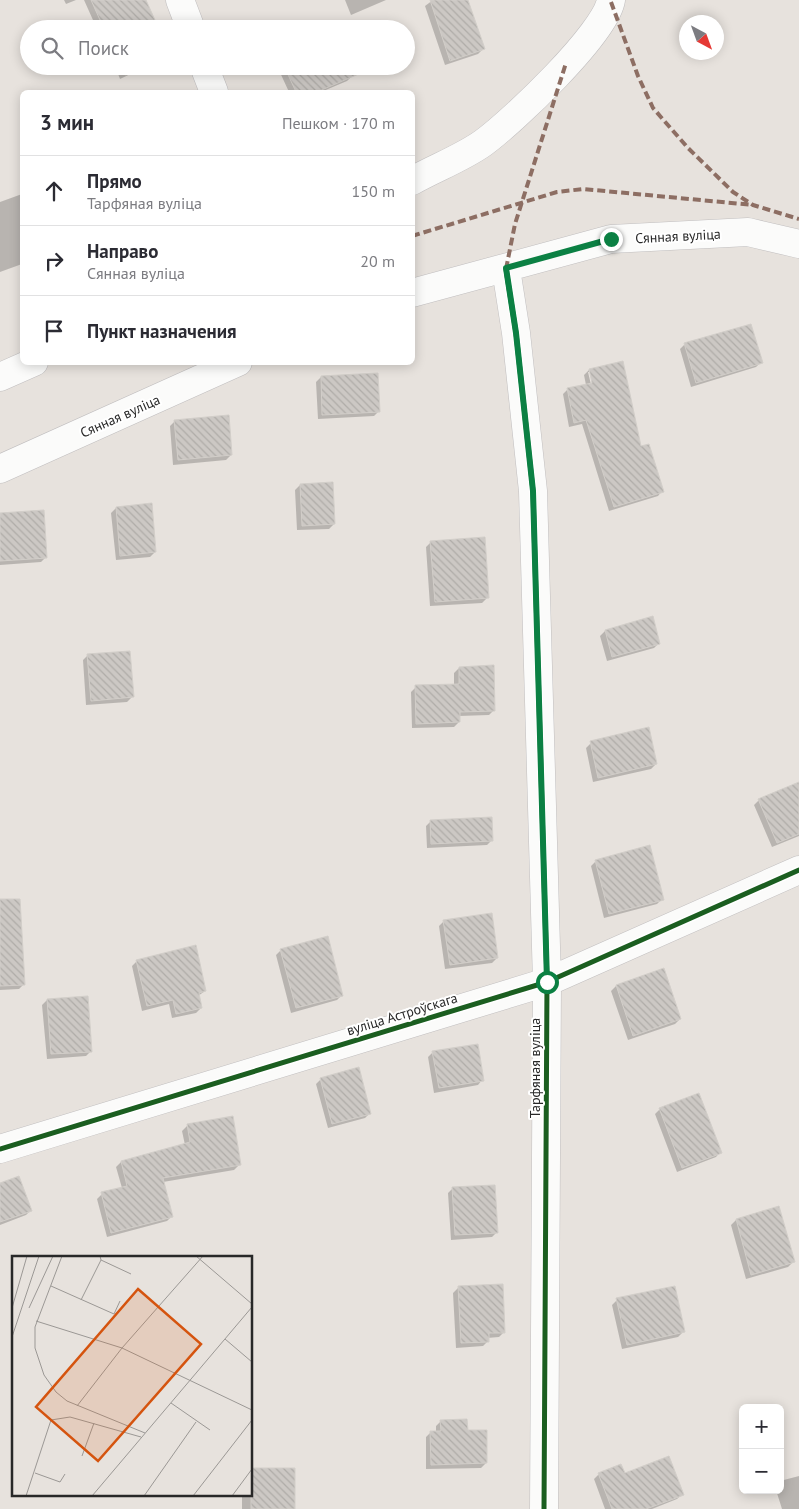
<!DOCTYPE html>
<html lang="ru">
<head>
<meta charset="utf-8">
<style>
  :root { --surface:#fff; --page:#f7f7f7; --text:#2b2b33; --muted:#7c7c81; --line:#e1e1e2 }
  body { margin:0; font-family:"PT Sans",sans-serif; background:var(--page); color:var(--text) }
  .controls { position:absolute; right:15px; bottom:15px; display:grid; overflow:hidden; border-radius:8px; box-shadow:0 2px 12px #0003 }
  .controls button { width:45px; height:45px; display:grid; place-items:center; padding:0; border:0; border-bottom:1px solid var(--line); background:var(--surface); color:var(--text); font:25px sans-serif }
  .compass { position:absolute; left:679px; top:15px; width:45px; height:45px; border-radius:50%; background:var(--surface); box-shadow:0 2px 12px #0003; rotate:139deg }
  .stop { position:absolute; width:15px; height:15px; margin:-11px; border:4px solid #0b8043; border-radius:50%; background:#fff }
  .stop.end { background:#0b8043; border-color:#fff; box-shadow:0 1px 5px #0008 }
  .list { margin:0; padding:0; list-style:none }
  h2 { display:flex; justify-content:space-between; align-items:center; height:65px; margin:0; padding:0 20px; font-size:21px }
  h2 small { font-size:16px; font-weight:400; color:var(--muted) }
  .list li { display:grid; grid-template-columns:32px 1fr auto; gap:15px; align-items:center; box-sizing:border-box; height:70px; padding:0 20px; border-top:1px solid var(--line) }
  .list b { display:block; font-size:19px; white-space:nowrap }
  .list p { margin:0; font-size:16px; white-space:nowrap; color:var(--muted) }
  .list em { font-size:16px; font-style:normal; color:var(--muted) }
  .icon { flex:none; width:28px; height:28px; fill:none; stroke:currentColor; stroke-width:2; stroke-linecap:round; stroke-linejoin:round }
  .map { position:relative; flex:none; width:799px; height:1509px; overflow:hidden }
  .search { position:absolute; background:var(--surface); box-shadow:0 2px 12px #0003; left:20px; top:20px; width:395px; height:55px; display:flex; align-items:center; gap:12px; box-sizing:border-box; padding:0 18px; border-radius:28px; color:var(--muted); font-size:19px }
  .panel { position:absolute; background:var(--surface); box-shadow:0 2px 12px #0003; left:20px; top:90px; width:395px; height:275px; border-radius:8px }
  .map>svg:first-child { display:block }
</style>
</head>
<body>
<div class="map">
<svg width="799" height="1509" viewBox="0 0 799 1509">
  <defs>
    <pattern id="building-back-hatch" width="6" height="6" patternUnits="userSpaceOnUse" patternTransform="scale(1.25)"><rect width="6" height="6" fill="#ccc8c4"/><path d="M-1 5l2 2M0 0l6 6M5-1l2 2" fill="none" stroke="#afaca8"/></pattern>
  </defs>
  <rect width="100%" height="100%" fill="#e7e2dd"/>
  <path fill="#0003" fill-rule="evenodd" d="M 64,0 L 76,0 L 66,4 Z
    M 84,0 L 139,0 L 157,29 L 97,29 Z
    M 345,0 L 386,0 L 351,15 Z
    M 467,0 L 483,49 L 478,54 L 445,65 L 425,6 L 433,0 Z
    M 115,66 L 147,66 L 120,79 Z
    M 277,66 L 347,66 L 352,76 L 347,81 L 321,92 L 289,92 Z
    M 22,194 L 22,264 L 0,272 L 0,202 Z
    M 685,344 L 761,362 L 756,367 L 691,387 L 680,349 Z
    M 622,363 L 640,448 L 648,445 L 662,491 L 658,496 L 609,511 L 582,424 L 569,427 L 563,394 L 568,389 L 586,385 L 584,375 L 589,370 ZM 588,372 L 591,372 L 594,389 L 592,389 Z
    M 321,377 L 379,411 L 374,416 L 318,419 L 316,382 Z
    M 175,421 L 231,455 L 226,460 L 173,465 L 170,426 Z
    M 300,485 L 334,524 L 329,529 L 297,530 L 295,490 Z
    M 116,508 L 155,552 L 150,557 L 116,560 L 111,513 Z
    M 0,514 L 46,557 L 41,562 L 0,565 Z
    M 431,542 L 487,598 L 482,603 L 430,606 L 426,547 Z
    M 652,618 L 659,643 L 654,648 L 607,661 L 600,636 L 605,631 Z
    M 88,655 L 132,697 L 127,702 L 86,705 L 83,660 Z
    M 459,668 L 494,710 L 489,715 L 459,716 L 459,722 L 454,727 L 412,728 L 411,692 L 416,687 L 454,685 L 454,673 Z
    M 591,743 L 656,764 L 651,769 L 593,782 L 586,748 Z
    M 799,783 L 799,836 L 772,847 L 754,805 L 759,800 Z
    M 431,821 L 492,840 L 487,845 L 427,848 L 426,826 Z
    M 596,861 L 662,899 L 657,904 L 604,918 L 591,866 Z
    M 444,921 L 497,958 L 492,963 L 445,969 L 439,926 Z
    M 0,938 L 24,984 L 19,989 L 0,990 Z
    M 281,950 L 342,995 L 337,1000 L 291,1013 L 276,955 Z
    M 137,961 L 205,991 L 198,996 L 201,1008 L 196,1013 L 172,1018 L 169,1004 L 142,1011 L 132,966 Z
    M 616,986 L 680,1019 L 675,1024 L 628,1040 L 611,991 Z
    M 47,1000 L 91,1051 L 86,1056 L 47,1059 L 42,1005 Z
    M 433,1052 L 482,1080 L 478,1085 L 434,1093 L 428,1057 Z
    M 321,1079 L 370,1113 L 365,1118 L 328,1128 L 316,1084 Z
    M 660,1109 L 720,1152 L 716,1157 L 677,1172 L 655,1114 Z
    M 232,1118 L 239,1165 L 234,1170 L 163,1182 L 172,1216 L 167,1221 L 107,1237 L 97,1199 L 102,1194 L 122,1188 L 116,1167 L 121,1162 L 185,1145 L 182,1131 L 187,1126 Z
    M 0,1184 L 31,1210 L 26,1215 L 0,1225 Z
    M 453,1188 L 497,1232 L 492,1237 L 451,1240 L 448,1193 Z
    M 736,1220 L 793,1262 L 788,1267 L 746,1279 L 731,1225 Z
    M 458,1288 L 504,1332 L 499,1337 L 487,1338 L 488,1341 L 483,1346 L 456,1348 L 453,1293 Z
    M 617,1300 L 683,1332 L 678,1337 L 622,1349 L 612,1305 Z
    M 441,1421 L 466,1431 L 486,1463 L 481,1468 L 426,1469 L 426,1437 L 431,1432 L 436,1432 L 436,1426 Z
    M 599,1474 L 624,1474 L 682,1494 L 677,1499 L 652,1509 L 605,1509 L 594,1479 Z
    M 799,1476 L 799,1509 L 782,1509 L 776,1490 L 780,1490 L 780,1481 Z
    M 242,1495 L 251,1495 L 293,1509 L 242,1509 Z"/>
  <path fill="url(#building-back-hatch)" stroke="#d2cec9" d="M 91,0 L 146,0 L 159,29 L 104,29 Z
    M 430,0 L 468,0 L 485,49 L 450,61 Z
    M 122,66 L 143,66 L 125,75 Z
    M 284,66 L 377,66 L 317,92 L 296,92 Z
    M 751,324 L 763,363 L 696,383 L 684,343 Z
    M 623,361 L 641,446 L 649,444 L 664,492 L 614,507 L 586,420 L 574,423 L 567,388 L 592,383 L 589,369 Z
    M 378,373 L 380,412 L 322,415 L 321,376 Z
    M 229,415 L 232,455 L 178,460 L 174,420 Z
    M 333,482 L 335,524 L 302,526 L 300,484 Z
    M 152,503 L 156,552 L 120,556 L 116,507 Z
    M 44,510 L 47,558 L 0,561 L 0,513 Z
    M 485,537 L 489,598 L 435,602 L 430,541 Z
    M 653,616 L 660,644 L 612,657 L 605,630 Z
    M 130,651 L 134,697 L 91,701 L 87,654 Z
    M 494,665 L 495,711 L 460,712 L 460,722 L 416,724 L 415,685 L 459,684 L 459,667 Z
    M 649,727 L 657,764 L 598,778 L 590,741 Z
    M 799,782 L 799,834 L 777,843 L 758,799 Z
    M 492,817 L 493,841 L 431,844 L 430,820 Z
    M 650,845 L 664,900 L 609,914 L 595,860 Z
    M 0,899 L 20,899 L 25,985 L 0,986 Z
    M 492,913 L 498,958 L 450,965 L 443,920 Z
    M 328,936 L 343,996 L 296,1008 L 280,949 Z
    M 196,945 L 206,991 L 199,993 L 202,1008 L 176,1014 L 173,1000 L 147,1006 L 136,960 Z
    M 664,968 L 681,1019 L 633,1036 L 616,985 Z
    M 88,996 L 92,1052 L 51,1054 L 47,999 Z
    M 478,1044 L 484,1081 L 439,1088 L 432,1051 Z
    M 359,1067 L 371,1114 L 332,1124 L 320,1078 Z
    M 699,1093 L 722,1153 L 682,1168 L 659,1108 Z
    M 233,1116 L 241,1165 L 163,1178 L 173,1217 L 111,1233 L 101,1192 L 127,1186 L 121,1161 L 190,1142 L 187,1124 Z
    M 19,1176 L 32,1211 L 0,1222 L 0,1183 Z
    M 495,1185 L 498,1233 L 455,1235 L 452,1187 Z
    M 779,1206 L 795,1262 L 751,1275 L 736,1219 Z
    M 503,1284 L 505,1333 L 489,1333 L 489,1342 L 461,1343 L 458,1286 Z
    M 675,1286 L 685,1332 L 627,1345 L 616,1298 Z
    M 467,1419 L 468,1430 L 487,1430 L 487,1463 L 431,1465 L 430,1431 L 441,1431 L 440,1420 Z
    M 669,1456 L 684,1495 L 646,1509 L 612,1509 L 598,1473 L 621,1464 L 625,1473 Z
    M 251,1468 L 295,1468 L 295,1509 L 251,1509 Z"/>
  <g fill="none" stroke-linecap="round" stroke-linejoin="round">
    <g stroke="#c0bebf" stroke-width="29">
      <path id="minor" d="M 180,0 L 191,29
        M 204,66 L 214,92
        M 412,181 C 435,168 462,158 483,143 C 512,122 606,33 611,0
        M 506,269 L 516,333 L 533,491 L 547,982 L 544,1509
        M 412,293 L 611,239 L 748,232 L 799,244
        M 0,377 L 34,362
        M 0,469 L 238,362
        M 0,1149 L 547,982 L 799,870"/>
    </g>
    <use href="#minor" stroke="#fbfbfa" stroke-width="28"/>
    <path stroke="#8d6e63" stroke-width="4" stroke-dasharray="8 4" stroke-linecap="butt" d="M 611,2 L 638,76 L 653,108 L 688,148 L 733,192 L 753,205 L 799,219
      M 412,236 L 557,192 L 583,189 L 753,205
      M 506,269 L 515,224 L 566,63"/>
    <g stroke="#fff" stroke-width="8">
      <path id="cycleway" d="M 506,269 L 516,333 L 533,491 L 547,982 L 544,1509
        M 0,1149 L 547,982 L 799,870"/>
    </g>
    <use href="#cycleway" stroke="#1b5e20" stroke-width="5"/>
  </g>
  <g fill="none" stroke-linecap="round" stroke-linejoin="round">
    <path stroke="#0b8043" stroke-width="6" d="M 547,982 L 533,491 L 516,333 L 506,268 L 611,239"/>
  </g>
  <g text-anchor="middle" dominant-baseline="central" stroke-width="4" stroke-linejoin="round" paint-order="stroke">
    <g font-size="14" fill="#282828" stroke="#fff">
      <text transform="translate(678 236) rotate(-3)">Сянная вуліца</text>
      <text transform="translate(120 416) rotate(-24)">Сянная вуліца</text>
      <text transform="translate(402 1014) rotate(-17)">вуліца Астроўскага</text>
      <text transform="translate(535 1068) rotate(-90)">Тарфяная вуліца</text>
    </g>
  </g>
  <g transform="translate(12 1256)">
    <rect width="240" height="240" fill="#e7e2dd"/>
    <path fill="none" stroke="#9b9895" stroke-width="1" d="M 50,0 L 23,71 L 23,92 L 32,119 L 44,136 L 55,145 L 133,177M 184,0 L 240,48M 89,4 L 119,18M 39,30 L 102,58 L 108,45M 69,44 L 89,4 L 88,0M 0,52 L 15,0M 17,52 L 41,0M 24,65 L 110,92 L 240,154M 0,81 L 27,0M 213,83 L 240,106M 159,147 L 198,174M 65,150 L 110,92 L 191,0M 70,200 L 82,167M 23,217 L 48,226 L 53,218M 14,240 L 39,164 L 58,161 L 129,181M 80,240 L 240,51M 132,240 L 184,166M 181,240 L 240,164M 220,240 L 240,213"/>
    <path fill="#d5540f" fill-opacity="0.15" stroke="#d5540f" stroke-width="2.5" d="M 126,33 L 189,88 L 86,205 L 24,151 Z"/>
    <rect width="240" height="240" fill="none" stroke="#282828" stroke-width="2.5"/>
  </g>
</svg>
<div class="controls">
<button>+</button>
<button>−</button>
</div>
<svg class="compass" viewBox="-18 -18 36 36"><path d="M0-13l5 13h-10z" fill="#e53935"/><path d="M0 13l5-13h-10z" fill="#7c7c81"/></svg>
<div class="stop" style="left:547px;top:982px"></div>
<div class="stop end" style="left:611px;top:239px"></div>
<div class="search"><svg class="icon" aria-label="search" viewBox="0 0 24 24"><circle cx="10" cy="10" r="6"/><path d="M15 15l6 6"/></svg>Поиск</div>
<section class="panel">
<h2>3 мин<small>Пешком · 170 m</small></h2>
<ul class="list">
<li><svg class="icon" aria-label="ahead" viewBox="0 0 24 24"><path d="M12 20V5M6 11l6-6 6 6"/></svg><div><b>Прямо</b><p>Тарфяная вуліца</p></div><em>150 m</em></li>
<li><svg class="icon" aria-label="right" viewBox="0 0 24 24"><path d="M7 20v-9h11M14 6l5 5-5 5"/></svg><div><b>Направо</b><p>Сянная вуліца</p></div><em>20 m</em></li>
<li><svg class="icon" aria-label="arrive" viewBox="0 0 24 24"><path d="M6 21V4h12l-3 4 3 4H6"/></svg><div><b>Пункт назначения</b></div></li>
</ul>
</section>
</div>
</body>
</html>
